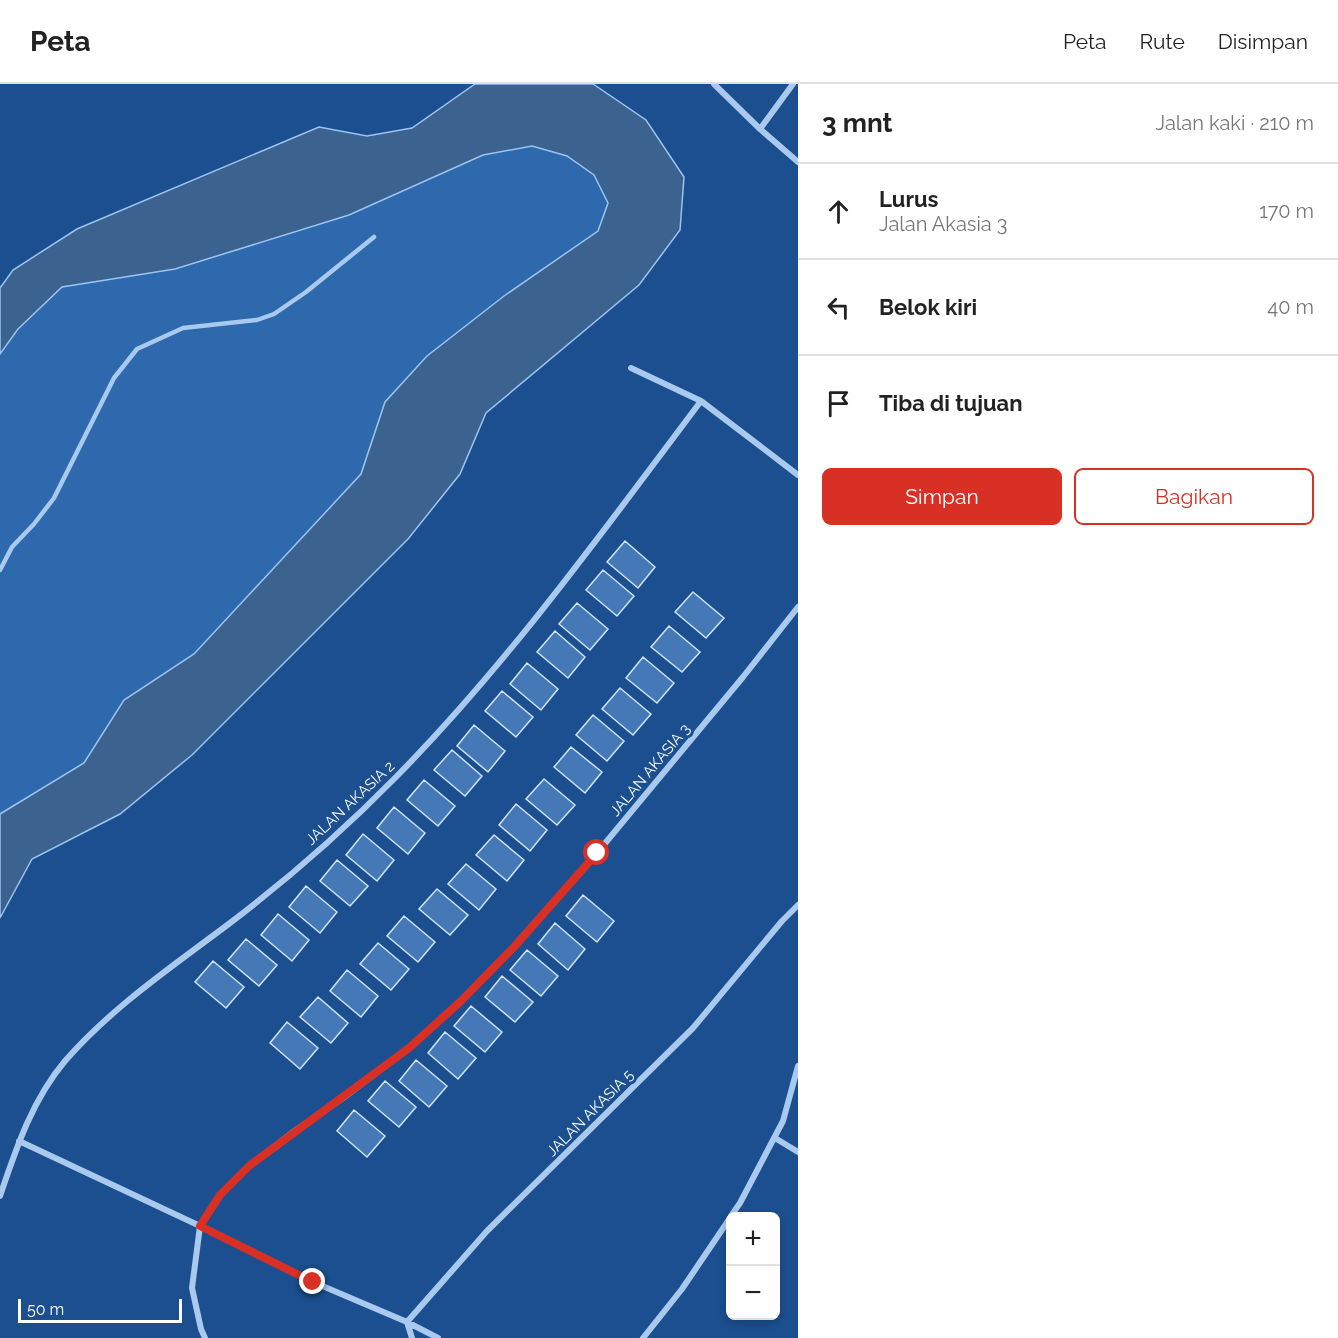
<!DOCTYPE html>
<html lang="id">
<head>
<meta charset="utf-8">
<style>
  :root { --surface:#fff; --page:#f6f6f6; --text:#222; --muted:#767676; --line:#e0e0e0; --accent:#d93025 }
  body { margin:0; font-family:Raleway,sans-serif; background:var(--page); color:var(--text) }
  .controls { position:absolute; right:18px; bottom:18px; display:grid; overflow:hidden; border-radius:9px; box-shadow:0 3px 9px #0003 }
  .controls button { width:54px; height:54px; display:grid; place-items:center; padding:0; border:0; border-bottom:2px solid var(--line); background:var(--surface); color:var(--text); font:30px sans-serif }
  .scale { position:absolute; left:18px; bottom:15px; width:164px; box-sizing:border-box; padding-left:6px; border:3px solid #fff; border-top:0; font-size:16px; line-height:21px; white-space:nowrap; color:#fff; -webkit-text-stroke:4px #1b4f8f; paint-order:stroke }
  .stop { position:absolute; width:18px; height:18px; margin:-14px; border:4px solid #d93025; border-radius:50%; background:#fff }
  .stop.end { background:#d93025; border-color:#fff; box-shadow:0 2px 6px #0008 }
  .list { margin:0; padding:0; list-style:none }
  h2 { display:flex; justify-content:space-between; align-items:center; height:78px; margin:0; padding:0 24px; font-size:26px }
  h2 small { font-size:20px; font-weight:400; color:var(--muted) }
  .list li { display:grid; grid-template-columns:39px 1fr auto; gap:18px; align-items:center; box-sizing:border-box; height:96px; padding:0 24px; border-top:2px solid var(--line) }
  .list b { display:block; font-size:22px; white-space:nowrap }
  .list p { margin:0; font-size:20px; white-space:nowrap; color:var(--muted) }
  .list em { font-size:20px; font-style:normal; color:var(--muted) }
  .actions { display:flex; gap:12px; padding:18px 24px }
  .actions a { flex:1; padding:14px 0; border:2px solid var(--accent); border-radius:9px; text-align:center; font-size:21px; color:var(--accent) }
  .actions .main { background:var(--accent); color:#fff }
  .icon { flex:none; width:33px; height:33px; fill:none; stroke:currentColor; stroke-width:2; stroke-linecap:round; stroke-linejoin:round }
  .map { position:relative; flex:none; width:798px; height:1254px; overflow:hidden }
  header { display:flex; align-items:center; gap:36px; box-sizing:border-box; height:84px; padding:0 30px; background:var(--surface); border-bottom:2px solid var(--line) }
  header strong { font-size:28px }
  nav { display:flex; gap:33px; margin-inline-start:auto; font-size:21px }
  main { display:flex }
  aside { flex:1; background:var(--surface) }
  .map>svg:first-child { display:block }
</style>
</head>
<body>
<header>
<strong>Peta</strong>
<nav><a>Peta</a><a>Rute</a><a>Disimpan</a></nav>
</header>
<main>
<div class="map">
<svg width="798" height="1254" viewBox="0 0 798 1254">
  <rect width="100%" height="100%" fill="#1b4f8f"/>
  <path fill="#2e69ad" d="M 532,62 L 567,72 L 594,91 L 608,119 L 599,147 L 504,212 L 385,318 L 361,390 L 194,570 L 124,616 L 84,679 L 0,730 L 0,270 L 18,245 L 62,203 L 175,185 L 349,131 L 483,71 Z"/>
  <path fill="#3c6290" stroke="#9cc4f0" stroke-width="1.5" d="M 475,0 L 593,0 L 646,36 L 684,93 L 680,146 L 639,201 L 486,329 L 460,390 L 408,455 L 192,671 L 120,730 L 32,775 L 0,834 L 0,730 L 84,679 L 124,616 L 194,570 L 361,390 L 385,318 L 427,272 L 504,212 L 598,147 L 608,119 L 594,91 L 567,72 L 532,62 L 483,71 L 349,131 L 175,185 L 62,203 L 18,245 L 0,270 L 0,204 L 13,186 L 77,145 L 319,43 L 367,52 L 412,44 Z"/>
  <path fill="#4478b7" stroke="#cfe3fa" stroke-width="1.5" d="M 625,457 L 655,483 L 638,504 L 607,478 Z
    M 603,486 L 634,512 L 617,532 L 586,506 Z
    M 693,508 L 724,534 L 706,554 L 675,528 Z
    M 577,519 L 608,545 L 590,566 L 559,540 Z
    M 669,542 L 700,568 L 682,588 L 651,563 Z
    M 555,547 L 585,573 L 568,594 L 537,568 Z
    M 643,573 L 674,599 L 657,619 L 626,594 Z
    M 527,579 L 558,605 L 541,626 L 510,600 Z
    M 620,604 L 651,630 L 633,651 L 602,625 Z
    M 502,607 L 533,633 L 516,653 L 485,627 Z
    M 593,631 L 624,657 L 607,677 L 576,651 Z
    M 474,641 L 505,667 L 488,688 L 457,662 Z
    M 571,663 L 602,688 L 585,709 L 554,683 Z
    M 452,666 L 482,692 L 465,712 L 434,686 Z
    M 544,695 L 575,721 L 557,741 L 526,715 Z
    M 424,696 L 455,722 L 438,742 L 407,716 Z
    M 516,720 L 547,746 L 530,767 L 499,741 Z
    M 394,723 L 425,749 L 408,770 L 377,744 Z
    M 363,750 L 394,776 L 377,797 L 346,771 Z
    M 494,751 L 524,776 L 507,797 L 476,771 Z
    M 337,776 L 368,802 L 350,822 L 320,797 Z
    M 466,780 L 496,805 L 479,826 L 448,800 Z
    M 306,802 L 337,828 L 320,849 L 289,823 Z
    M 437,805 L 468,831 L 450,851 L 419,825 Z
    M 583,811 L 614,837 L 597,858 L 566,832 Z
    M 278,830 L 309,856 L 292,877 L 261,851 Z
    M 404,832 L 435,858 L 418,878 L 387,852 Z
    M 555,839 L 585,865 L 568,886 L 538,860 Z
    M 246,855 L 277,881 L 259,902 L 228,876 Z
    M 378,859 L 409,885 L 391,906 L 360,880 Z
    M 527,866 L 558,892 L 541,912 L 510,886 Z
    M 213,877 L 244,903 L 226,924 L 195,898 Z
    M 347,886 L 378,912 L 361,933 L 330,907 Z
    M 502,892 L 533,918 L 515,938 L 485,913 Z
    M 318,913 L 348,939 L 331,959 L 300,933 Z
    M 471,922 L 502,948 L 485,968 L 454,942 Z
    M 287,938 L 318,964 L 300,985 L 270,959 Z
    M 445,948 L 476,974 L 458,995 L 428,969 Z
    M 416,976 L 447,1002 L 429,1023 L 399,997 Z
    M 385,997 L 416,1023 L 399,1043 L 368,1017 Z
    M 354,1026 L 385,1052 L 367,1073 L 337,1047 Z"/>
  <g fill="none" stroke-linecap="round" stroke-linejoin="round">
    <path stroke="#a9c9ee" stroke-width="4.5" d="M 0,486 L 12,463 L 34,440 L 54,414 L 114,294 L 137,265 L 183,244 L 257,236 L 274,230 L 306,208 L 374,153"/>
    <path stroke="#a9c9ee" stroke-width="6" d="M 714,0 L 760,45 L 798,78
      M 760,45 L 793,0
      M 631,284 L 701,317 L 798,391
      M 775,1054 L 798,1068
      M 19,1057 L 200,1142 L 313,1198 L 407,1238 L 438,1254
      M 0,1112 C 16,1065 32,1016 65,977 C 112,923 173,882 230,839 C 288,795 345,745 396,693 C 509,578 604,446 701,317
      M 731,1132 L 740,1119 L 783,1037 L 798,982
      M 205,1254 L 201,1245 L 192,1204 L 200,1142 L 220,1111 L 249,1082 L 293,1048 L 343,1014 L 409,964 L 461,917 L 514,863 L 597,769 L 743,593 L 798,523
      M 412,1254 L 407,1238 L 487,1147 L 693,944 L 782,837 L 798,821
      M 643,1254 L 682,1205 L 730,1134"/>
  </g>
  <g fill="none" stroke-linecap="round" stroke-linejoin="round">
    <path stroke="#d93025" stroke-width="8" d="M 313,1198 L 200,1142 L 220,1111 L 249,1082 L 409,964 L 461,917 L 514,863 L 597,769"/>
  </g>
  <g text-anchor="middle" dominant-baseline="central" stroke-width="6" stroke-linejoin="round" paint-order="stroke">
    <g font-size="15" fill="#fff" stroke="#1b4f8f">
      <text transform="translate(650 686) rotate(-50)">JALAN AKASIA 3</text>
      <text transform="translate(350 719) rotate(-43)">JALAN AKASIA 2</text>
      <text transform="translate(590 1029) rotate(-45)">JALAN AKASIA 5</text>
    </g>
  </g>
</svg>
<div class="controls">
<button>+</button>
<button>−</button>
</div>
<div class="scale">50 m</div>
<div class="stop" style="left:597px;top:769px"></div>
<div class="stop end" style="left:313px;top:1198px"></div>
</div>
<aside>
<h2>3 mnt<small>Jalan kaki · 210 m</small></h2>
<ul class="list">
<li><svg class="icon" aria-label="ahead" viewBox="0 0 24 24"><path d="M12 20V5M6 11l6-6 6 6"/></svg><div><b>Lurus</b><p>Jalan Akasia 3</p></div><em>170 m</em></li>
<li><svg class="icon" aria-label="left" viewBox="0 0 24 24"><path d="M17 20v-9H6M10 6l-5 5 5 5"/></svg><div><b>Belok kiri</b></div><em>40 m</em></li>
<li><svg class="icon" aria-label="arrive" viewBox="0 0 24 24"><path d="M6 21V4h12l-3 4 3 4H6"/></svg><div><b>Tiba di tujuan</b></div></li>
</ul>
<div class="actions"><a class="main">Simpan</a><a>Bagikan</a></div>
</aside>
</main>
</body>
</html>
